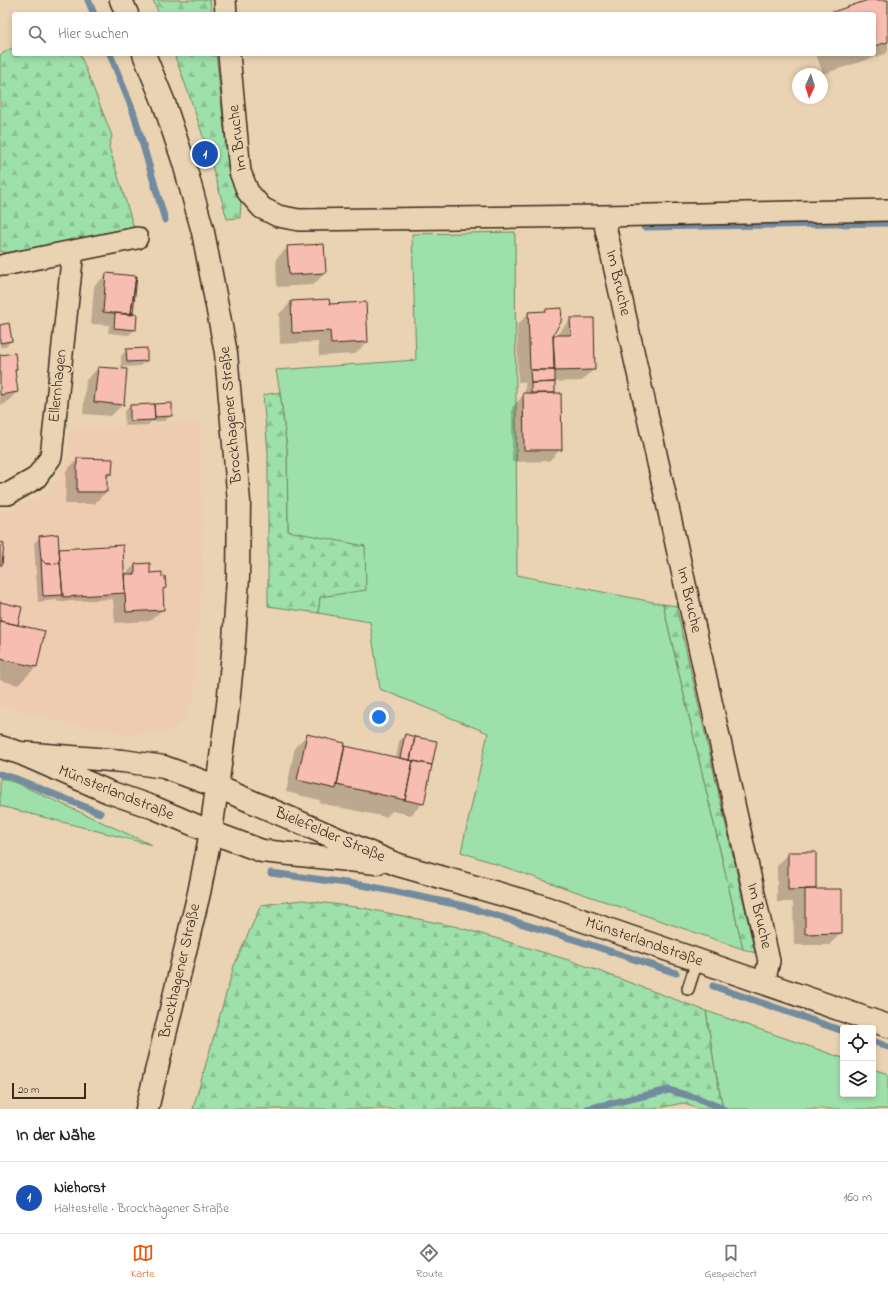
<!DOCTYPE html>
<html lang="de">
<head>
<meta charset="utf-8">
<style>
  :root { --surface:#fff; --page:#f2f2f2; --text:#222; --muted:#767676; --line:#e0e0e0; --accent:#ea580c }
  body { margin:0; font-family:"Indie Flower",sans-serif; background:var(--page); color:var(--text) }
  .controls { position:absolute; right:12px; bottom:12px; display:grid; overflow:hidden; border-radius:4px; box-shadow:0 2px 6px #0003 }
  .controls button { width:36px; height:36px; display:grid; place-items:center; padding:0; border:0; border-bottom:1px solid var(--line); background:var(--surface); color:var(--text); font:20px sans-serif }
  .compass { position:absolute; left:792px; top:68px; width:36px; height:36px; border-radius:50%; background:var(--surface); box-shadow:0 2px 6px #0003; rotate:184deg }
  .scale { position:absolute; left:12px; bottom:10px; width:74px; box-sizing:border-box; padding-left:4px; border:2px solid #3b2a1e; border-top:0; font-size:11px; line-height:14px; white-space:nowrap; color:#3b2a1e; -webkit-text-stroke:3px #ead3b2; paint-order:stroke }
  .you { position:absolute; left:379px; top:717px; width:14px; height:14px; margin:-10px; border:3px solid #fff; border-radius:50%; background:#1a73e8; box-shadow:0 0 0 6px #1a73e833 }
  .badge { display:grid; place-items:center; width:26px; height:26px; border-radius:50%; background:var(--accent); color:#fff; font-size:13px; font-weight:700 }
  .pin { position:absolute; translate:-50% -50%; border:2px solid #fff; box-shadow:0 1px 4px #0006 }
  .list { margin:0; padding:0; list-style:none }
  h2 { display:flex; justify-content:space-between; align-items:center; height:52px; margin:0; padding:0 16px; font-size:17px }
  h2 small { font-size:13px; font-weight:400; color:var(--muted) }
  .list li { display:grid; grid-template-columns:26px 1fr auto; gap:12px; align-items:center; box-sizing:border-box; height:72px; padding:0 16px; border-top:1px solid var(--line) }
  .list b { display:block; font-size:15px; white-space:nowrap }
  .list p { margin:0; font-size:13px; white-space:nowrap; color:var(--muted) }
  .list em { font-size:13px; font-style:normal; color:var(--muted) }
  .icon { flex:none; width:22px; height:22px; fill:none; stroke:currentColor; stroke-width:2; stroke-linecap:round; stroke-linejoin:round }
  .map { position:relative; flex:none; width:888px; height:1109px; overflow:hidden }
  .search { position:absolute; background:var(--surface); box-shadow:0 2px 6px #0003; left:12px; right:12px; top:12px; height:44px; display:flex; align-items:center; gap:10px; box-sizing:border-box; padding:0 14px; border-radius:4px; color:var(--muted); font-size:15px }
  .sheet { height:124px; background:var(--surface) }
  nav { display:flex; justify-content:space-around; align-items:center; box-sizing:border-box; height:56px; border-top:1px solid var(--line); background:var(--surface); font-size:11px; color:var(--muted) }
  nav a { display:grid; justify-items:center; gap:2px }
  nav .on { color:var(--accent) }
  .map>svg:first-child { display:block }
</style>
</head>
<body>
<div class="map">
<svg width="888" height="1109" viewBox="0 0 888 1109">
  <defs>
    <pattern id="forest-firs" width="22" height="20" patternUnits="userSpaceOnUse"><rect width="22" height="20" fill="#9ee0aa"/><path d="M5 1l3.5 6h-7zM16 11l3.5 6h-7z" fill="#89c092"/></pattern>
  </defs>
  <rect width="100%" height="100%" fill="#ead3b2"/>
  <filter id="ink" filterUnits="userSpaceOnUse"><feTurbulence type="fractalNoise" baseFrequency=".025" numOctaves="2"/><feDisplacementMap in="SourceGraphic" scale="8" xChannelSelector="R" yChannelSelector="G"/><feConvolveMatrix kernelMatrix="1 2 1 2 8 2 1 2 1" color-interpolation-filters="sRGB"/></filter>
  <g filter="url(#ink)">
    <path fill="#eeccb1" d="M 200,422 L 202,575 L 193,700 L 184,721 L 167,732 L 128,735 L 62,722 L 0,705 L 0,512 L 8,511 L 46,494 L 66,465 L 70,428 Z"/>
    <path fill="#9ee0aa" stroke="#6c8564" d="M 515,232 L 517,575 L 663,604 L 743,949 L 461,852 L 488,733 L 380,689 L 370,622 L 318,613 L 320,597 L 288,531 L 287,450 L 280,392 L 276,370 L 416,360 L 412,234 Z
      M 0,778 L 16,783 L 152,845 L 0,806 Z
      M 706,1011 L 843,1058 L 843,1094 L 873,1094 L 873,1069 L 888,1074 L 888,1109 L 723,1109 L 714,1063 Z"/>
    <path fill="url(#forest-firs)" stroke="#6c8564" d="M 153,0 L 210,0 L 212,14 L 159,14 Z
      M 14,47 L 14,54 L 80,54 L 112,136 L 109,147 L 134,228 L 9,253 L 0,251 L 0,55 Z
      M 174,54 L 216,54 L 229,173 L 241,202 L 240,218 L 227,219 C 212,163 195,108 174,54 Z
      M 280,392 L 287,450 L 288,531 L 365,546 L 366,590 L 320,597 L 318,613 L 268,606 L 268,452 L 263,395 Z
      M 663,604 L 676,606 L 755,953 L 743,949 Z
      M 302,900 L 363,908 L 458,927 L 572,961 L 706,1011 L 714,1063 L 723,1109 L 698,1109 L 682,1103 L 655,1109 L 193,1109 L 234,966 L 261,905 Z"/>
    <path fill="#0003" d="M 871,0 L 888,0 L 888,51 L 885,54 L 823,74 L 816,54 L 874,54 L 874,14 L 829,14 Z
      M 288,247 L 325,273 L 313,285 L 277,287 L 276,259 Z
      M 107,274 L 132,313 L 135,329 L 129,335 L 108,333 L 109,325 L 91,324 L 94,286 Z
      M 328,300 L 329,305 L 367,342 L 355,354 L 319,356 L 318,342 L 280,344 L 279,314 L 291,302 Z
      M 546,310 L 552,336 L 559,336 L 559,332 L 571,319 L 594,369 L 582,381 L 554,382 L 561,449 L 549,461 L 512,462 L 512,407 L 525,394 L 525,382 L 518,382 L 517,325 L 529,313 L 544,312 Z
      M 0,326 L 11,341 L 5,347 L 0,347 Z
      M 127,350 L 146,361 L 140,366 L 121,367 L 121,356 Z
      M 0,356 L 16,369 L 14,371 L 17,392 L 5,404 L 0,405 Z
      M 98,368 L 123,404 L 111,416 L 83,414 L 86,380 Z
      M 171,404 L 171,415 L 165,421 L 151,422 L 148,425 L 125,426 L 124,412 L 130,406 Z
      M 78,459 L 111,474 L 106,479 L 106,492 L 94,504 L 65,504 L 66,471 Z
      M 40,537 L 58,550 L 123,576 L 135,565 L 149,574 L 161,578 L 165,588 L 162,591 L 163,609 L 150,621 L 115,623 L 113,599 L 58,602 L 57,600 L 38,602 L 34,543 Z
      M 0,603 L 17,626 L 36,667 L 18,685 L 0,680 Z
      M 307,735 L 344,747 L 396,758 L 399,741 L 405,735 L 436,742 L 423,803 L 411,815 L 392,811 L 386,817 L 319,803 L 320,800 L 286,792 L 295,747 Z
      M 789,853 L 815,890 L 841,933 L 829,945 L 794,945 L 793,902 L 777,902 L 777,866 Z"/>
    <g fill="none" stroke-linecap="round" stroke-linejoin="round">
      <path stroke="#728b9e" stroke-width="7" d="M 88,0 L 94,14
        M 110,54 L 133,111 L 165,220
        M 644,227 L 888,223
        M 0,774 L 14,778 L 100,813
        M 271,873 L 368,886 L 464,906 L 579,941 L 676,973
        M 713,986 L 843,1031
        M 873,1041 L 888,1047
        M 587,1109 L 669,1090 L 700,1099 L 723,1109"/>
    </g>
    <path fill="#f7bdb0" stroke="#3b2a1e" d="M 868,0 L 888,0 L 888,42 L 874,46 L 874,14 L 827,14 Z
      M 324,244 L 326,273 L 289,275 L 287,246 Z
      M 106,273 L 136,276 L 131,313 L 133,313 L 133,315 L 103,312 Z
      M 136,276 L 137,276 L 133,313 L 131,313 Z
      M 329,299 L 330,304 L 366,302 L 368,342 L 331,344 L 330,331 L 292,333 L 291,301 Z
      M 562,308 L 561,322 L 553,335 L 555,370 L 530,370 L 528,312 L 546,311 L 546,309 Z
      M 115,313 L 137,314 L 136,330 L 114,328 Z
      M 570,318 L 594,318 L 595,370 L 554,371 L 553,335 L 571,335 Z
      M 9,323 L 12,341 L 0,343 L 0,325 Z
      M 147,348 L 147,361 L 127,362 L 126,349 Z
      M 15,353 L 17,369 L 15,370 L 18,392 L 0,395 L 0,355 Z
      M 98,367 L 127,369 L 124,405 L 94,402 Z
      M 530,370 L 555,370 L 555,382 L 531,383 Z
      M 555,382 L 555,393 L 531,394 L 531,383 Z
      M 523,393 L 561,393 L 562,450 L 524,450 Z
      M 172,403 L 172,416 L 155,417 L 154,404 Z
      M 154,404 L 155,420 L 130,421 L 130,405 Z
      M 77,458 L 113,459 L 112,474 L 107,474 L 107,492 L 77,492 Z
      M 58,534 L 60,563 L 46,564 L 41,559 L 39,536 Z
      M 0,542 L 4,543 L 2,565 L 0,565 Z
      M 123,545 L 125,593 L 63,597 L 59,549 Z
      M 41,559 L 46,564 L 60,563 L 63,595 L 43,596 Z
      M 150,563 L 150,573 L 162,572 L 162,577 L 165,576 L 166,588 L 163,589 L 164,610 L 126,612 L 124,574 L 135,574 L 135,564 Z
      M 0,602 L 22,607 L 18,625 L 0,621 Z
      M 0,621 L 45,631 L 37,667 L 0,659 Z
      M 307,734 L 345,743 L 336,789 L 297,780 Z
      M 405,734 L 415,737 L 410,760 L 400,758 Z
      M 415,737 L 437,741 L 432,765 L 410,760 Z
      M 345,746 L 413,761 L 405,800 L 337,785 Z
      M 413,761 L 432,765 L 424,804 L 405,800 Z
      M 788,852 L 816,852 L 816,889 L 788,890 Z
      M 805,889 L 842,889 L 842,933 L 805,934 Z"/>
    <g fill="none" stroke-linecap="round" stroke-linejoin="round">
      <g stroke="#3b2a1e" stroke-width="14">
        <path id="lane" d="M 688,989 L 697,961"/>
      </g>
      <g stroke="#3b2a1e" stroke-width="24">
        <path id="street" d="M 225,0 L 226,14
          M 229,54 L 240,172 L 248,192 L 262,208 L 278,216 L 299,220 L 603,216 L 888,210
          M 603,216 L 769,961 L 764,983
          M 4,265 L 137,238
          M 0,494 L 8,494 L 36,478 L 51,457 L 73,251"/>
      </g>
      <g stroke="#3b2a1e" stroke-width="25">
        <path id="secondary" d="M 121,0 L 127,14
          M 144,54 L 164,103 L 184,163 L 203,232 L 226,353 L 239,502 L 238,577 L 234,642 L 228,705 L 211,832 L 199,893 L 147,1109
          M 0,747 L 20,753 L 109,792 L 155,808 L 211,832 L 262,851 L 377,863
          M 20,753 L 123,761 L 164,767 L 218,787 L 398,865 L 535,904 L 888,1026"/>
      </g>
      <use href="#lane" stroke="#ead3b2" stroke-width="11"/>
      <use href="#street" stroke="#ead3b2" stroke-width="21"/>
      <use href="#secondary" stroke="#ead3b2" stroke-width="22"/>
    </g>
  </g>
  <g text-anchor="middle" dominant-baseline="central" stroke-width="3" stroke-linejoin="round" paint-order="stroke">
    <g font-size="16" fill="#3b2a1e" stroke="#ead3b2">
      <text transform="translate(238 138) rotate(-97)">Im Bruche</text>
      <text transform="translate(618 283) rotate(77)">Im Bruche</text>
      <text transform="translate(58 386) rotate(-84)">Ellernhagen</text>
      <text transform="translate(231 415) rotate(-95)">Brockhagener Straße</text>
      <text transform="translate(689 600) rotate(77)">Im Bruche</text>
      <text transform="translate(116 793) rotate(22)">Münsterlandstraße</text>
      <text transform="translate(330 835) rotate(23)">Bielefelder Straße</text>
      <text transform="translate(759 916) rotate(77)">Im Bruche</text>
      <text transform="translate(644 942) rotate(19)">Münsterlandstraße</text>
      <text transform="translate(180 971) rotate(-77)">Brockhagener Straße</text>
    </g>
  </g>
</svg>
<div class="controls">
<button><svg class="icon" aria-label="locate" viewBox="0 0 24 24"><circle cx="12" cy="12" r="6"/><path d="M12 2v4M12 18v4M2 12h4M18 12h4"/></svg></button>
<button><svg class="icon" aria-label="layers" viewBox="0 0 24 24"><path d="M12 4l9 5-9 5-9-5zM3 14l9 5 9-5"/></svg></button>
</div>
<svg class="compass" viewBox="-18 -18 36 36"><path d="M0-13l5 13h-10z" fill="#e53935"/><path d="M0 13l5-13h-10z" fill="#767676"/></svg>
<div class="scale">20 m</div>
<div class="you"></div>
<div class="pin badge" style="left:205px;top:154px;background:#1a4fb4">1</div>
<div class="search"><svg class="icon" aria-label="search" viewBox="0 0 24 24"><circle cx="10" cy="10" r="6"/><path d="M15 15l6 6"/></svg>Hier suchen</div>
</div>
<section class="sheet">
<h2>In der Nähe<small></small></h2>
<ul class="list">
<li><span class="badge" style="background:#1a4fb4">1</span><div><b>Niehorst</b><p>Haltestelle · Brockhagener Straße</p></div><em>160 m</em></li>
</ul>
</section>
<nav>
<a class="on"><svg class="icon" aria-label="map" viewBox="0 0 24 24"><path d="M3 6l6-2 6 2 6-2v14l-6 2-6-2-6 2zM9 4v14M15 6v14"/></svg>Karte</a>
<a><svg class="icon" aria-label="directions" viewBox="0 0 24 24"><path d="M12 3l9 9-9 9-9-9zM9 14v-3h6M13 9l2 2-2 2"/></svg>Route</a>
<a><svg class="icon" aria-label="saved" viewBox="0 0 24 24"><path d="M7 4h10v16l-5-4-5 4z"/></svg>Gespeichert</a>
</nav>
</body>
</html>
